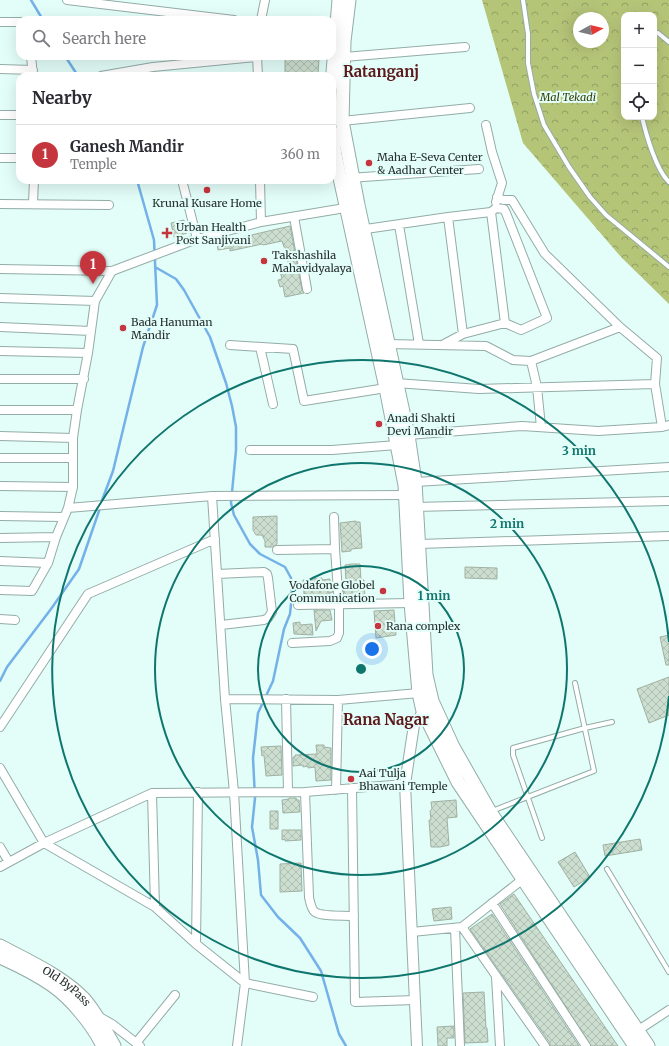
<!DOCTYPE html>
<html lang="en">
<head>
<meta charset="utf-8">
<style>
  :root { --surface:#fff; --page:#f2f2f3; --text:#2b2b33; --muted:#7c7c81; --line:#e1e1e2; --accent:#c5353e }
  body { margin:0; font-family:Merriweather,serif; background:var(--page); color:var(--text) }
  .controls { position:absolute; right:12px; top:12px; display:grid; overflow:hidden; border-radius:8px; box-shadow:0 4px 16px #0002 }
  .controls button { width:36px; height:36px; display:grid; place-items:center; padding:0; border:0; border-bottom:1px solid var(--line); background:var(--surface); color:var(--text); font:20px sans-serif }
  .compass { position:absolute; left:573px; top:12px; width:36px; height:36px; border-radius:50%; background:var(--surface); box-shadow:0 4px 16px #0002; rotate:82deg }
  .you { position:absolute; left:372px; top:649px; width:14px; height:14px; margin:-10px; border:3px solid #fff; border-radius:50%; background:#1a73e8; box-shadow:0 0 0 6px #1a73e833 }
  .badge { display:grid; place-items:center; width:26px; height:26px; border-radius:50%; background:var(--accent); color:#fff; font-size:13px; font-weight:700 }
  .pin { position:absolute; translate:-50% -33px; filter:drop-shadow(0 1px 2px #0008) }
  .pin::after { content:''; position:absolute; top:21px; width:14px; height:12px; background:inherit; clip-path:polygon(0 0,100% 0,50% 100%) }
  .list { margin:0; padding:0; list-style:none }
  h2 { display:flex; justify-content:space-between; align-items:center; height:52px; margin:0; padding:0 16px; font-size:17px }
  h2 small { font-size:13px; font-weight:400; color:var(--muted) }
  .list li { display:grid; grid-template-columns:26px 1fr auto; gap:12px; align-items:center; box-sizing:border-box; height:60px; padding:0 16px; border-top:1px solid var(--line) }
  .list b { display:block; font-size:15px; white-space:nowrap }
  .list p { margin:0; font-size:13px; white-space:nowrap; color:var(--muted) }
  .list em { font-size:13px; font-style:normal; color:var(--muted) }
  .icon { flex:none; width:22px; height:22px; fill:none; stroke:currentColor; stroke-width:2; stroke-linecap:round; stroke-linejoin:round }
  .map { position:relative; flex:none; width:669px; height:1046px; overflow:hidden }
  .search { position:absolute; background:var(--surface); box-shadow:0 4px 16px #0002; left:16px; top:16px; width:320px; height:44px; display:flex; align-items:center; gap:10px; box-sizing:border-box; padding:0 14px; border-radius:12px; color:var(--muted); font-size:15px }
  .panel { position:absolute; background:var(--surface); box-shadow:0 4px 16px #0002; left:16px; top:72px; width:320px; height:112px; border-radius:12px }
  .map>svg:first-child { display:block }
</style>
</head>
<body>
<div class="map">
<svg width="669" height="1046" viewBox="0 0 669 1046">
  <defs>
    <pattern id="forest-crowns" width="20" height="18" patternUnits="userSpaceOnUse"><rect width="20" height="18" fill="#b5c578"/><path d="M2 6a3 3 0 1 1 6 0M12 15a3 3 0 1 1 6 0" fill="none" stroke="#93a063"/></pattern>
    <pattern id="building-cross-hatch" width="8" height="8" patternUnits="userSpaceOnUse"><rect width="8" height="8" fill="#ccdecf"/><path d="M0 0l8 8M0 8l8-8" fill="none" stroke="#afbfb2"/></pattern>
  </defs>
  <rect width="100%" height="100%" fill="#e3fdf8"/>
  <path fill="url(#forest-crowns)" fill-rule="evenodd" d="M 482,0 L 669,0 L 669,304 L 621,257 L 523,143 ZM 624,15 L 654,15 L 654,117 L 624,117 ZM 579,18 L 603,18 L 603,42 L 579,42 Z"/>
  <g fill="none" stroke-linecap="round" stroke-linejoin="round">
    <path stroke="#73b1e8" stroke-width="2.5" d="M 31,0 L 43,20
      M 65,56 L 78,76
      M 155,267 L 176,279 L 184,290 L 210,337 L 226,383 L 232,406 L 236,427 L 236,450 L 231,503 L 234,515 L 250,544 L 260,554 L 285,567 L 291,578 L 292,594 L 290,614 L 284,629 L 273,681 L 258,713 L 253,758 L 255,798 L 252,827 L 258,860 L 261,895 L 278,917 L 300,938 L 321,971 L 339,1034 L 346,1046
      M 101,503 L 113,471 L 143,347 L 157,305 L 154,240 L 137,180
      M 0,681 L 7,667 L 51,609 L 79,569 L 100,508"/>
  </g>
  <path fill="url(#building-cross-hatch)" stroke="#a0b1a2" d="M 285,56 L 309,56 L 309,58 L 319,59 L 318,74 L 285,74 Z
    M 184,220 L 187,233 L 174,237 L 171,223 Z
    M 290,226 L 302,290 L 304,293 L 285,297 L 283,286 L 280,287 L 278,280 L 282,279 L 280,271 L 289,266 L 285,247 L 284,247 L 282,241 L 263,245 L 262,244 L 230,251 L 230,248 L 218,250 L 217,243 Z
    M 277,516 L 277,544 L 273,547 L 265,547 L 265,541 L 262,535 L 256,535 L 253,530 L 253,517 Z
    M 356,521 L 356,522 L 360,522 L 362,548 L 351,549 L 351,551 L 342,552 L 340,523 Z
    M 352,564 L 360,564 L 361,580 L 364,580 L 365,598 L 344,599 L 343,581 L 346,581 L 345,565 Z
    M 465,567 L 497,568 L 497,579 L 465,578 Z
    M 322,578 L 322,580 L 330,579 L 330,587 L 332,586 L 333,592 L 329,593 L 330,594 L 306,597 L 306,593 L 304,594 L 303,580 Z
    M 314,610 L 330,610 L 332,620 L 321,621 L 316,631 Z
    M 394,610 L 396,635 L 376,638 L 374,611 Z
    M 300,622 L 300,625 L 312,624 L 313,635 L 294,634 L 293,623 Z
    M 669,635 L 669,665 L 666,665 L 660,637 Z
    M 669,677 L 669,715 L 649,723 L 637,689 Z
    M 316,745 L 324,745 L 324,747 L 331,748 L 331,780 L 316,781 L 315,767 L 308,768 L 308,766 L 303,767 L 303,765 L 293,766 L 293,757 L 295,757 L 295,755 L 317,754 Z
    M 281,746 L 282,775 L 266,776 L 264,755 L 262,756 L 261,747 Z
    M 289,798 L 296,798 L 297,800 L 299,800 L 300,812 L 283,813 L 282,800 L 289,799 Z
    M 456,800 L 457,817 L 447,818 L 449,845 L 440,847 L 431,847 L 429,820 L 431,820 L 430,811 L 432,809 L 431,802 Z
    M 270,811 L 278,811 L 278,829 L 270,829 Z
    M 282,830 L 301,830 L 301,840 L 285,841 L 285,839 L 282,840 Z
    M 640,839 L 642,850 L 605,856 L 603,845 Z
    M 575,852 L 590,877 L 574,887 L 558,862 Z
    M 301,863 L 302,891 L 280,892 L 280,864 Z
    M 514,894 L 618,1046 L 591,1046 L 500,904 Z
    M 451,907 L 452,919 L 434,921 L 432,909 Z
    M 492,914 L 579,1046 L 550,1046 L 550,1043 L 470,929 Z
    M 484,992 L 486,1028 L 487,1028 L 488,1042 L 465,1043 L 463,993 Z
    M 454,1026 L 454,1038 L 447,1038 L 447,1046 L 438,1046 L 437,1027 Z"/>
  <g fill="none" stroke-linecap="round" stroke-linejoin="round">
    <g stroke="#93aca7" stroke-width="6">
      <path id="service" d="M 523,0 L 528,34 L 528,63 L 534,94 L 544,125 L 569,167 L 590,197 L 606,215 L 669,267
        M 654,33 L 658,33 L 669,42
        M 642,117 C 646,134 656,170 669,182
        M 492,811 L 594,771 L 575,683
        M 542,838 L 513,755 L 513,748 L 585,728 L 612,722
        M 607,869 L 669,972"/>
    </g>
    <g stroke="#93aca7" stroke-width="10">
      <path id="minor" d="M 67,0 L 234,20
        M 261,20 L 265,0
        M 0,22 L 20,22
        M 31,56 L 33,76
        M 257,56 L 258,76
        M 344,57 L 465,47
        M 0,69 L 33,70
        M 101,76 L 153,67 L 257,57
        M 0,115 L 20,115
        M 342,121 L 470,108
        M 486,125 L 492,152 L 502,183 L 496,202
        M 0,158 L 20,158
        M 349,178 L 479,169
        M 182,180 L 197,239
        M 260,180 L 261,222
        M 33,203 L 34,180
        M 0,204 L 109,205
        M 294,217 L 307,289
        M 448,217 L 491,212 L 496,208 L 504,209 L 506,213 L 547,318 L 521,330 L 505,323
        M 399,225 L 419,344
        M 359,230 L 448,217 L 463,334
        M 0,269 L 112,271 L 197,239 L 261,222 L 351,207
        M 0,298 L 95,301
        M 0,327 L 91,331
        M 387,344 L 486,346 L 513,360 L 531,361 L 620,327
        M 444,344 L 463,334 L 505,323 L 491,212
        M 230,345 L 293,349 L 304,401 L 386,388
        M 260,347 L 273,404
        M 0,351 L 88,353
        M 531,361 L 537,387 L 541,427
        M 0,379 L 84,379
        M 396,383 L 479,389 L 655,384 L 657,358 L 620,327 L 545,254 L 512,200 L 503,200 L 497,197
        M 655,384 L 662,427
        M 0,410 L 77,410
        M 408,435 L 522,426 L 598,431 L 662,427 L 669,425
        M 0,436 L 73,438
        M 250,450 L 332,450 L 397,445
        M 0,458 L 73,458
        M 415,482 L 669,467
        M 0,486 L 73,487
        M 212,496 L 225,699 L 234,792 L 245,983 L 237,1046
        M 413,507 L 669,501
        M 68,508 L 212,496 L 408,495
        M 0,516 L 63,517
        M 334,517 L 335,549
        M 0,538 L 56,537
        M 419,544 L 669,536
        M 277,550 L 335,549 L 339,605 L 339,633 L 337,638 L 330,641 L 292,643
        M 0,561 L 48,563
        M 217,574 L 264,572 L 267,574 L 268,578 L 272,612 L 268,618 L 264,620 L 221,625
        M 0,590 L 32,591 L 48,563 L 56,537 L 68,508 L 73,487 L 73,438 L 77,410 L 88,353 L 95,301 L 112,271
        M 298,605 L 411,603
        M 0,619 L 15,620
        M 225,699 L 338,700 L 419,693
        M 286,699 L 288,792
        M 0,727 L 88,594 L 215,539
        M 0,768 L 44,843 L 155,907 L 196,944 L 245,983 L 313,997
        M 352,788 L 355,1002 L 415,1000
        M 336,790 L 338,700
        M 305,792 L 309,897 C 310,902 311,909 315,912 C 322,917 345,915 354,916
        M 152,793 L 155,907
        M 0,847 L 9,862
        M 0,867 L 44,843 L 152,793 L 305,792 L 405,784
        M 492,903 L 586,1046
        M 462,927 L 523,879
        M 455,928 L 460,1046
        M 412,932 L 462,927 L 545,1046
        M 196,944 L 198,792
        M 496,977 L 500,1046
        M 98,1016 L 112,1024 L 140,1046
        M 637,1031 L 669,1010
        M 136,1043 L 175,995"/>
    </g>
    <g stroke="#93aca7" stroke-width="12">
      <path id="tertiary" d="M 417,1046 L 405,784 L 414,725 L 427,707"/>
    </g>
    <g stroke="#93aca7" stroke-width="15">
      <g id="primary">
        <path d="M 349,0 L 344,41 L 342,121 L 358,205 L 408,435 L 415,482 L 426,675 L 432,701 L 453,747 L 490,812 L 648,1046"/>
        <path d="M 332,84 L 339,0"/>
        <path d="M 332,132 L 335,155 L 386,388 L 405,485 L 411,603 L 419,693 L 423,711 L 458,782 L 635,1046"/>
        <path id="s1" d="M 0,946 C 28,961 62,976 84,999 C 96,1013 105,1030 114,1046"/>
        <path d="M 0,957 C 18,965 36,974 52,985 C 71,998 93,1025 103,1046"/>
      </g>
    </g>
    <use href="#service" stroke="#fff" stroke-width="4"/>
    <use href="#minor" stroke="#fff" stroke-width="8"/>
    <use href="#tertiary" stroke="#fff" stroke-width="10"/>
    <use href="#primary" stroke="#fff" stroke-width="13"/>
  </g>
  <g fill="none" stroke="#0f766e" stroke-width="2">
    <circle cx="361" cy="669" r="103"/>
    <circle cx="361" cy="669" r="206"/>
    <path d="M669 696A309 309 0 1 1 669 642"/>
  </g>
  <g fill="#c5353e" stroke="#e3fdf8" stroke-width="1.5">
    <circle cx="369" cy="163" r="4"/>
    <circle cx="207" cy="190" r="4"/>
    <path d="M165 227h4v4h4v4h-4v4h-4v-4h-4v-4h4z"/>
    <circle cx="264" cy="261" r="4"/>
    <circle cx="123" cy="328" r="4"/>
    <circle cx="379" cy="424" r="4"/>
    <circle cx="383" cy="591" r="4"/>
    <circle cx="378" cy="626" r="4"/>
    <circle cx="351" cy="779" r="4"/>
  </g>
  <g text-anchor="middle" dominant-baseline="central" stroke-width="4" stroke-linejoin="round" paint-order="stroke">
    <g font-size="11" font-style="italic" fill="#343d00" stroke="#e3fdf8">
      <text x="568" y="97">Mal Tekadi</text>
    </g>
    <g font-size="11" fill="#26302e" stroke="#e3fdf8" text-anchor="start">
      <text x="377" y="157">Maha E-Seva Center<tspan x="377" dy="13">&amp; Aadhar Center</tspan></text>
      <text x="207" y="203" text-anchor="middle">Krunal Kusare Home</text>
      <text x="176" y="227">Urban Health<tspan x="176" dy="13">Post Sanjivani</tspan></text>
      <text x="272" y="255">Takshashila<tspan x="272" dy="13">Mahavidyalaya</tspan></text>
      <text x="131" y="322">Bada Hanuman<tspan x="131" dy="13">Mandir</tspan></text>
      <text x="387" y="418">Anadi Shakti<tspan x="387" dy="13">Devi Mandir</tspan></text>
      <text x="375" y="585" text-anchor="end">Vodafone Globel<tspan x="375" dy="13">Communication</tspan></text>
      <text x="386" y="626">Rana complex</text>
      <text x="359" y="773">Aai Tulja<tspan x="359" dy="13">Bhawani Temple</tspan></text>
    </g>
    <g font-size="11" fill="#26302e" stroke="#e3fdf8">
      <text stroke="none"><textPath href="#s1" startOffset="78">Old ByPass</textPath></text>
    </g>
    <g font-size="15" font-weight="bold" fill="#5d181b" stroke="#e3fdf8">
      <text x="381" y="71">Ratanganj</text>
      <text x="386" y="719">Rana Nagar</text>
    </g>
  </g>
  <circle cx="361" cy="669" r="6" fill="#0f766e" stroke="#e3fdf8" stroke-width="2"/>
  <g font-size="12" text-anchor="middle" font-weight="bold" fill="#0f766e" stroke="#e3fdf8" stroke-width="4" stroke-linejoin="round" paint-order="stroke">
    <text x="579" y="455">3 min</text>
    <text x="507" y="528">2 min</text>
    <text x="434" y="600">1 min</text>
  </g>
</svg>
<div class="controls">
<button>+</button>
<button>−</button>
<button><svg class="icon" aria-label="locate" viewBox="0 0 24 24"><circle cx="12" cy="12" r="6"/><path d="M12 2v4M12 18v4M2 12h4M18 12h4"/></svg></button>
</div>
<svg class="compass" viewBox="-18 -18 36 36"><path d="M0-13l5 13h-10z" fill="#e53935"/><path d="M0 13l5-13h-10z" fill="#7c7c81"/></svg>
<div class="you"></div>
<div class="pin badge" style="left:93px;top:284px">1</div>
<div class="search"><svg class="icon" aria-label="search" viewBox="0 0 24 24"><circle cx="10" cy="10" r="6"/><path d="M15 15l6 6"/></svg>Search here</div>
<section class="panel">
<h2>Nearby<small></small></h2>
<ul class="list">
<li><span class="badge">1</span><div><b>Ganesh Mandir</b><p>Temple</p></div><em>360 m</em></li>
</ul>
</section>
</div>
</body>
</html>
